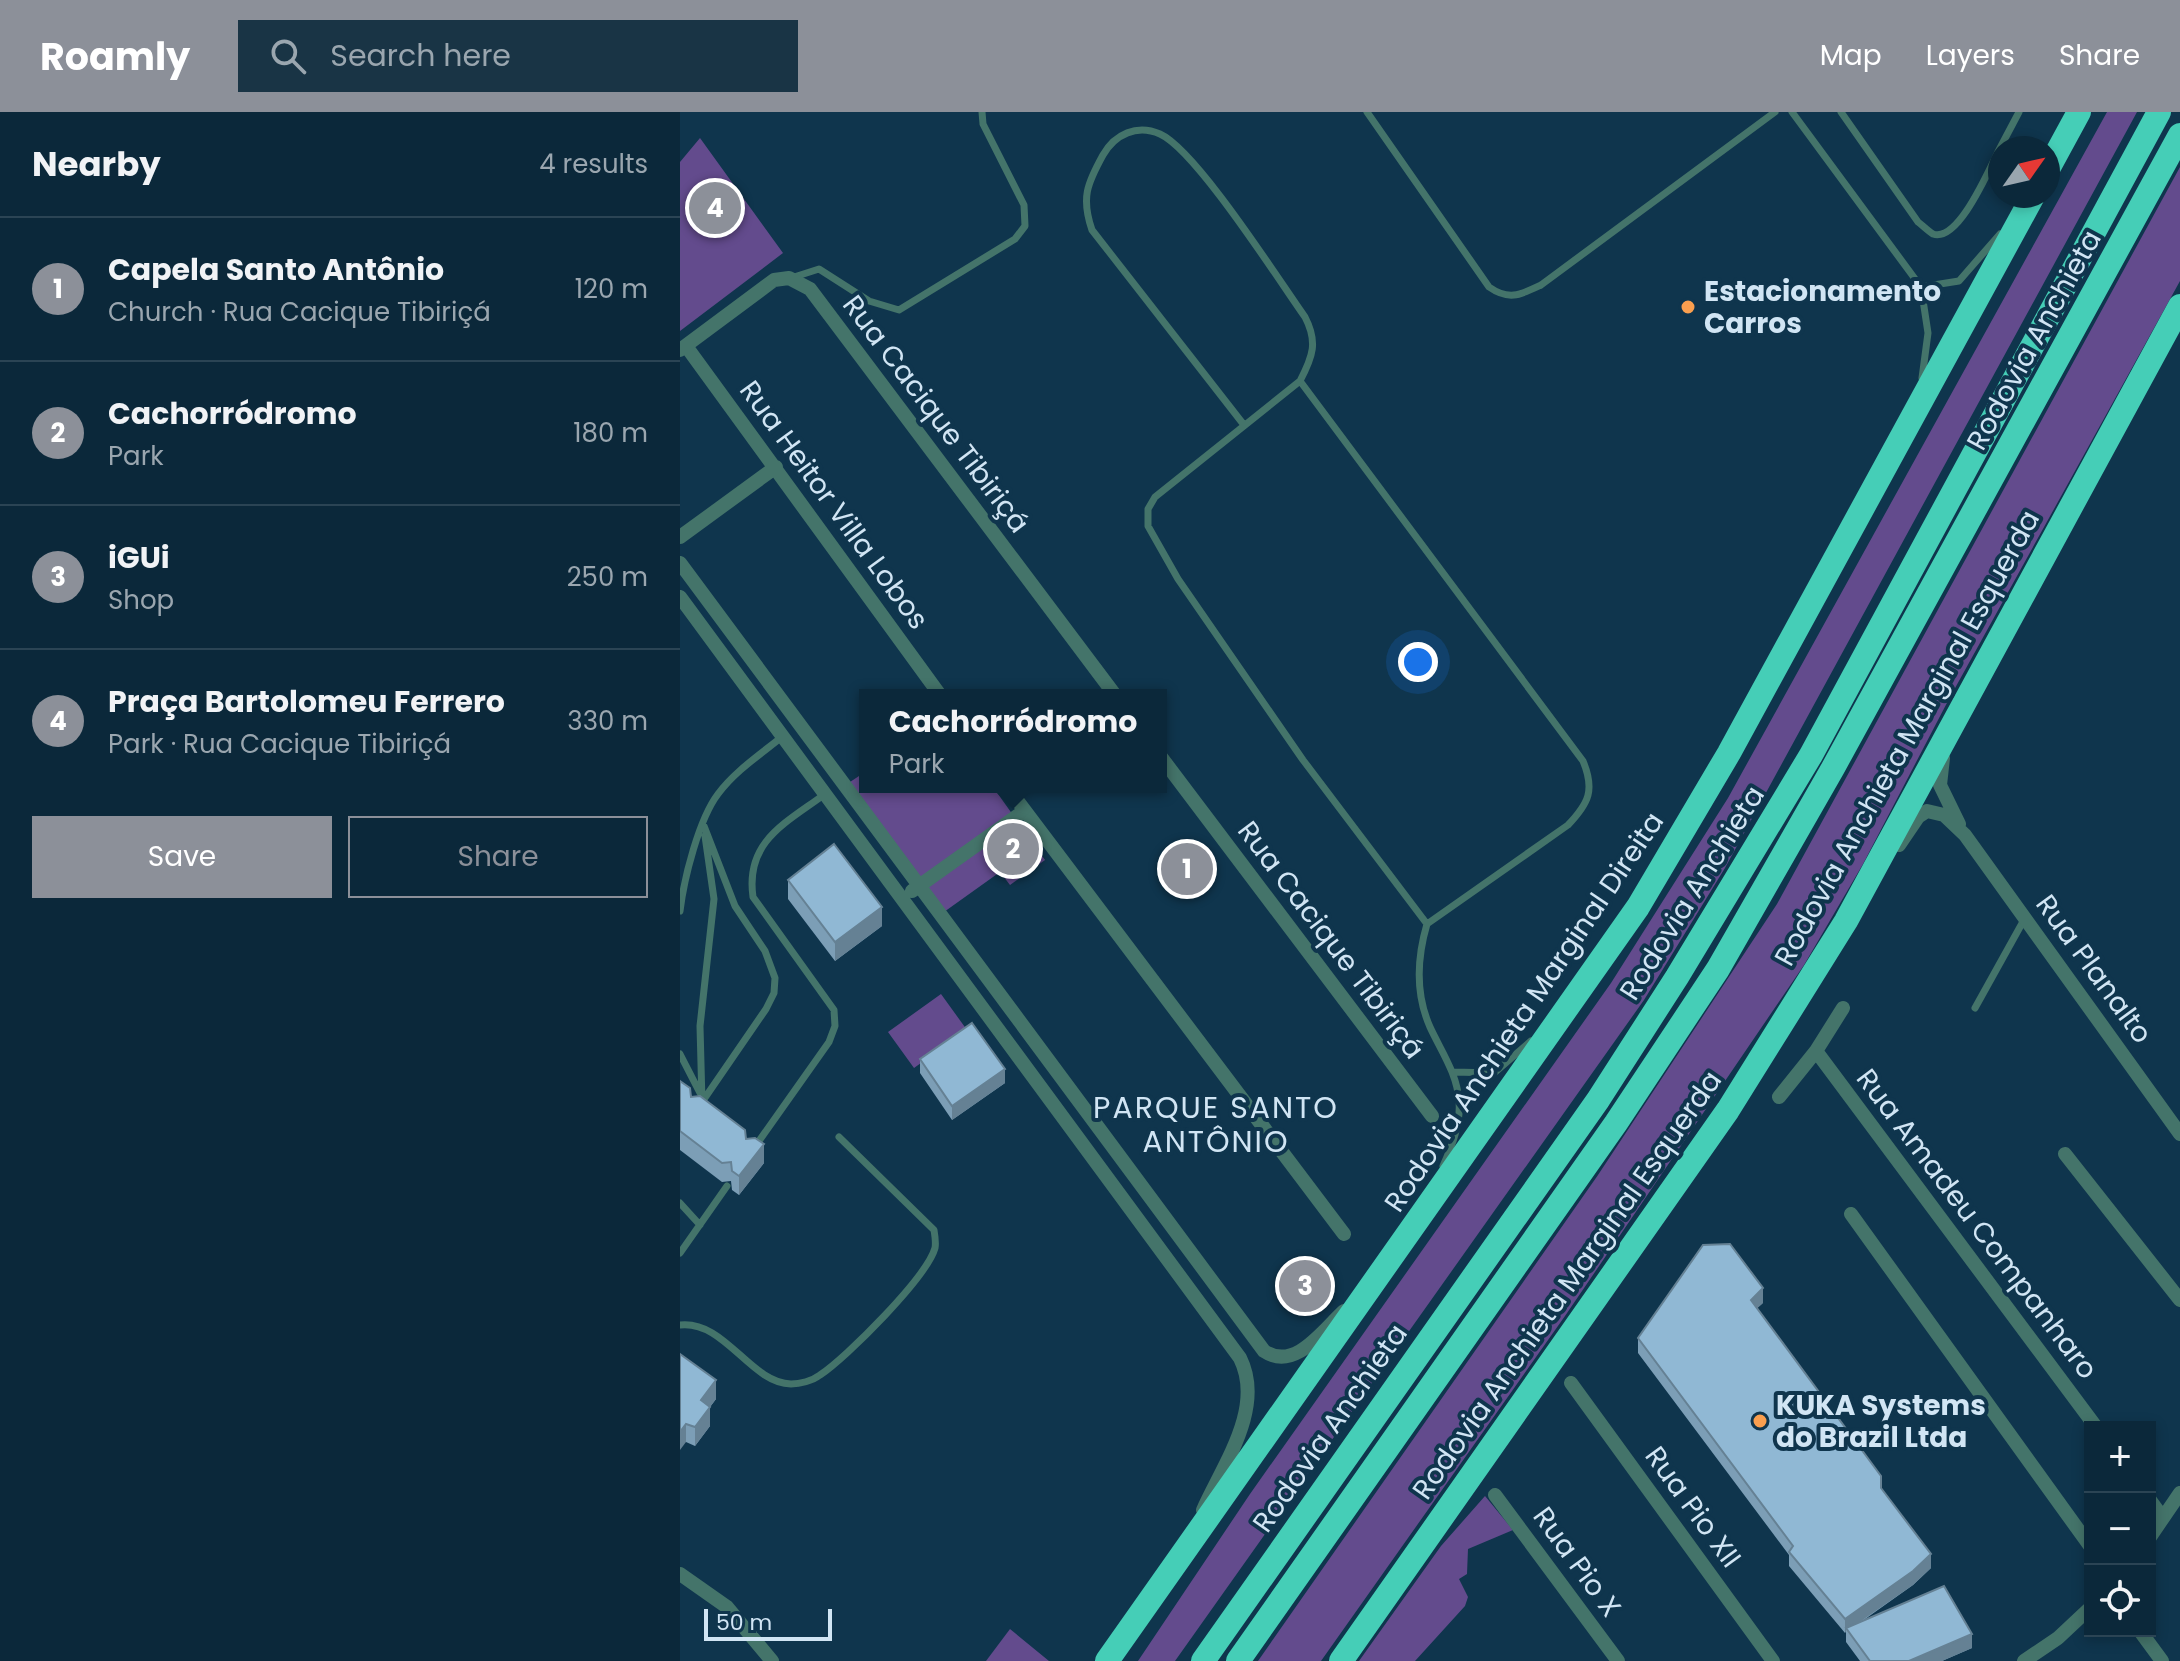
<!DOCTYPE html>
<html lang="en">
<head>
<meta charset="utf-8">
<style>
  :root { --surface:#0b283a; --page:#193445; --text:#f1f3f6; --muted:#9aa6af; --line:#2b4454; --accent:#8c9099 }
  body { margin:0; font-family:Poppins,sans-serif; background:var(--page); color:var(--text) }
  .controls { position:absolute; right:24px; bottom:24px; display:grid; overflow:hidden; border-radius:0px; box-shadow:0 4px 12px #0003 }
  .controls button { width:72px; height:72px; display:grid; place-items:center; padding:0; border:0; border-bottom:2px solid var(--line); background:var(--surface); color:var(--text); font:40px sans-serif }
  .compass { position:absolute; left:1308px; top:24px; width:72px; height:72px; border-radius:50%; background:var(--surface); box-shadow:0 4px 12px #0003; rotate:56deg }
  .scale { position:absolute; left:24px; bottom:20px; width:128px; box-sizing:border-box; padding-left:8px; border:4px solid #d1e5f4; border-top:0; font-size:22px; line-height:28px; white-space:nowrap; color:#d1e5f4; -webkit-text-stroke:6px #0f354d; paint-order:stroke }
  .you { position:absolute; left:738px; top:550px; width:28px; height:28px; margin:-20px; border:6px solid #fff; border-radius:50%; background:#1a73e8; box-shadow:0 0 0 12px #1a73e833 }
  .badge { display:grid; place-items:center; width:52px; height:52px; border-radius:50%; background:var(--accent); color:#fff; font-size:26px; font-weight:700 }
  .pin { position:absolute; translate:-50% -50%; border:4px solid #fff; box-shadow:0 2px 8px #0006 }
  .popup { position:absolute; left:179px; top:577px; width:308px; height:104px; box-sizing:border-box; display:grid; place-content:center; border-radius:0px; background:var(--surface); filter:drop-shadow(0 2px 6px #0005); font-size:26px; white-space:nowrap; color:var(--muted) }
  .popup b { font-size:30px; color:var(--text) }
  .popup::after { content:''; position:absolute; left:50%; top:100%; margin-left:-16px; border:16px solid transparent; border-top-color:var(--surface) }
  .list { margin:0; padding:0; list-style:none }
  h2 { display:flex; justify-content:space-between; align-items:center; height:104px; margin:0; padding:0 32px; font-size:34px }
  h2 small { font-size:26px; font-weight:400; color:var(--muted) }
  .list li { display:grid; grid-template-columns:52px 1fr auto; gap:24px; align-items:center; box-sizing:border-box; height:144px; padding:0 32px; border-top:2px solid var(--line) }
  .list b { display:block; font-size:30px; white-space:nowrap }
  .list p { margin:0; font-size:26px; white-space:nowrap; color:var(--muted) }
  .list em { font-size:26px; font-style:normal; color:var(--muted) }
  .actions { display:flex; gap:16px; padding:24px 32px }
  .actions a { flex:1; padding:18px 0; border:2px solid var(--accent); border-radius:0px; text-align:center; font-size:28px; color:var(--accent) }
  .actions .main { background:var(--accent); color:#fff }
  .icon { flex:none; width:44px; height:44px; fill:none; stroke:currentColor; stroke-width:2; stroke-linecap:round; stroke-linejoin:round }
  .map { position:relative; flex:none; width:1500px; height:1549px; overflow:hidden }
  header { display:flex; align-items:center; gap:48px; box-sizing:border-box; height:112px; padding:0 40px; background:var(--accent); color:#fff }
  header strong { font-size:38px }
  nav { display:flex; gap:44px; margin-inline-start:auto; font-size:28px }
  .search { width:560px; height:72px; background:var(--page); display:flex; align-items:center; gap:20px; box-sizing:border-box; padding:0 28px; border-radius:0px; color:var(--muted); font-size:30px }
  main { display:flex }
  aside { flex:1; background:var(--surface) }
  .map>svg:first-child { display:block }
</style>
</head>
<body>
<header>
<strong>Roamly</strong>
<div class="search"><svg class="icon" aria-label="search" viewBox="0 0 24 24"><circle cx="10" cy="10" r="6"/><path d="M15 15l6 6"/></svg>Search here</div>
<nav><a>Map</a><a>Layers</a><a>Share</a></nav>
</header>
<main>
<aside>
<h2>Nearby<small>4 results</small></h2>
<ul class="list">
<li><span class="badge">1</span><div><b>Capela Santo Antônio</b><p>Church · Rua Cacique Tibiriçá</p></div><em>120 m</em></li>
<li><span class="badge">2</span><div><b>Cachorródromo</b><p>Park</p></div><em>180 m</em></li>
<li><span class="badge">3</span><div><b>iGUi</b><p>Shop</p></div><em>250 m</em></li>
<li><span class="badge">4</span><div><b>Praça Bartolomeu Ferrero</b><p>Park · Rua Cacique Tibiriçá</p></div><em>330 m</em></li>
</ul>
<div class="actions"><a class="main">Save</a><a>Share</a></div>
</aside>
<div class="map">
<svg width="1500" height="1549" viewBox="0 0 1500 1549">
  <rect width="100%" height="100%" fill="#0f354d"/>
  <path fill="#634b8d" d="M 1427,0 L 1457,0 L 1045,756 L 964,888 L 495,1549 L 458,1549 L 570,1382 L 931,871 L 1048,686 Z
    M 20,26 L 103,141 L 0,219 L 0,50 Z
    M 1500,55 L 1500,169 L 1269,587 L 1183,752 L 1124,853 L 885,1204 L 641,1549 L 578,1549 L 918,1063 L 1097,792 Z
    M 185,660 L 185,675 L 243,675 L 247,680 L 253,675 L 313,675 L 365,748 L 330,773 L 320,760 L 264,800 L 170,670 Z
    M 261,882 L 287,918 L 234,956 L 208,920 Z
    M 805,1384 L 833,1418 L 788,1437 L 787,1462 L 779,1467 L 788,1485 L 785,1494 L 735,1549 L 679,1549 L 761,1434 Z
    M 330,1517 L 369,1549 L 306,1549 Z"/>
  <g fill="none" stroke-linecap="round" stroke-linejoin="round">
    <path stroke="#44746a" stroke-width="7" d="M 687,0 L 809,175 C 829,189 840,183 861,173 L 1095,0
      M 1112,0 L 1241,175 L 1248,221 L 1242,266
      M 1161,0 L 1238,110 C 1242,113 1249,120 1253,122 C 1279,131 1310,55 1320,36
      M 1320,36 L 1339,0
      M 111,166 L 139,157 L 189,189 L 219,198 L 335,127 L 345,114 L 344,93 L 303,12 L 302,0
      M 1241,175 L 1279,169 L 1320,122
      M 620,269 L 903,649 C 915,678 909,691 888,713 L 747,812 C 737,846 735,881 750,915 C 761,939 777,961 779,989 C 781,1011 772,1034 763,1054
      M 564,313 L 412,118 C 401,86 407,72 423,43 C 435,22 457,12 480,22 C 516,38 598,167 625,205 C 638,230 633,244 620,269 L 475,385 L 468,397 L 468,414 L 498,467 L 623,648 L 747,812
      M 0,799 C 4,766 19,707 38,682 C 55,659 81,642 103,624
      M 1295,896 L 1345,806
      M 0,942 L 20,981
      M 774,960 L 814,961 L 851,929
      M 22,990 L 20,914 L 34,787 L 25,724
      M 20,993 L 86,897 L 94,881 L 95,866 L 85,839 L 55,794 L 24,714
      M 74,1036 L 149,930 L 155,914 L 154,898 L 73,785 C 65,729 106,711 145,682
      M 0,1091 L 20,1113
      M 0,1141 L 47,1074
      M 0,1213 C 45,1208 70,1271 111,1272 C 120,1272 132,1269 140,1263 C 166,1246 247,1165 255,1136 C 256,1131 255,1124 254,1118 L 159,1025"/>
    <path stroke="#44746a" stroke-width="14" d="M 6,234 L 260,583
      M 0,238 L 94,168 L 109,166 L 130,177 L 435,583
      M 0,425 L 96,355
      M 0,451 L 584,1239 C 615,1260 643,1218 664,1199
      M 0,485 L 560,1246 C 585,1296 543,1353 523,1398
      M 481,645 L 752,1004
      M 1263,646 L 1260,673 L 1279,712
      M 327,675 L 664,1122
      M 1219,733 L 1238,705 L 1247,699 L 1264,703 L 1285,723 L 1500,1022
      M 232,779 L 344,699
      M 1136,939 L 1416,1315
      M 1099,985 L 1136,939 L 1163,896
      M 1385,1042 L 1500,1188
      M 1171,1102 L 1410,1434
      M 891,1271 L 1093,1549
      M 815,1383 L 938,1549
      M 1470,1388 L 1483,1406
      M 1470,1425 L 1500,1381
      M 0,1462 L 47,1495 L 92,1549
      M 1460,1519 L 1482,1549
      M 1344,1549 L 1378,1526 L 1410,1496"/>
    <path stroke="#45ceb7" stroke-width="24" d="M 1368,57 L 1399,0
      M 427,1549 L 958,795 L 1049,641 L 1353,84
      M 523,1549 L 918,988 L 997,865 L 1131,643 L 1479,0
      M 558,1549 L 936,1011 L 1038,857 L 1153,656 L 1500,23
      M 661,1549 L 1048,998 L 1166,809 L 1500,194"/>
  </g>
  <path fill="#7c9eb6" d="M 487,748 L 526,756 L 500,775 L 487,758 Z
    M 108,768 L 202,814 L 155,849 L 108,787 Z
    M 240,947 L 325,971 L 272,1008 L 240,961 Z
    M 0,969 L 11,985 L 66,1027 L 84,1051 L 59,1083 L 52,1078 L 51,1069 L 42,1070 L 0,1038 Z
    M 1083,1191 L 1077,1196 L 1201,1376 L 1251,1456 L 1233,1473 L 1181,1510 L 1292,1536 L 1262,1549 L 1180,1549 L 1166,1530 L 1166,1519 L 1165,1521 L 1109,1454 L 1109,1443 L 958,1241 L 958,1226 Z
    M 0,1242 L 36,1287 L 30,1295 L 30,1314 L 15,1334 L 6,1330 Z"/>
  <path fill="#658194" d="M 526,747 L 526,756 L 500,775 L 500,766 Z
    M 202,795 L 202,814 L 155,849 L 155,830 Z
    M 325,957 L 325,971 L 272,1008 L 272,994 Z
    M 84,1032 L 84,1051 L 59,1083 L 59,1064 Z
    M 1083,1176 L 1083,1191 L 1071,1202 L 1071,1188 Z
    M 36,1268 L 36,1287 L 30,1295 L 30,1314 L 15,1334 L 15,1315 L 21,1288 Z
    M 6,1312 L 6,1330 L 0,1338 L 0,1320 Z
    M 1251,1442 L 1251,1456 L 1233,1473 L 1168,1518 L 1166,1516 L 1166,1519 L 1165,1521 L 1165,1507 Z
    M 1292,1522 L 1292,1536 L 1262,1549 L 1229,1549 Z"/>
  <path fill="#90b8d4" stroke="#658194" stroke-width="2" d="M 513,729 L 526,747 L 500,766 L 487,748 Z
    M 154,732 L 202,795 L 155,830 L 108,768 Z
    M 292,911 L 325,957 L 272,994 L 240,947 Z
    M 0,969 L 10,976 L 11,985 L 20,984 L 65,1018 L 66,1027 L 75,1026 L 84,1032 L 59,1064 L 52,1059 L 51,1050 L 42,1051 L 0,1019 Z
    M 1050,1132 L 1083,1176 L 1071,1188 L 1201,1364 L 1201,1376 L 1251,1442 L 1233,1459 L 1165,1507 L 1109,1440 L 1113,1434 L 958,1226 L 1023,1133 Z
    M 0,1242 L 36,1268 L 21,1288 L 30,1295 L 15,1315 L 6,1312 L 0,1320 Z
    M 1264,1474 L 1292,1522 L 1229,1549 L 1190,1549 L 1166,1516 Z"/>
  <g fill="#fa9f4f" stroke="#0f354d" stroke-width="3">
    <circle cx="1008" cy="195" r="8"/>
    <circle cx="1080" cy="1309" r="8"/>
  </g>
  <g text-anchor="middle" dominant-baseline="central" stroke-width="8" stroke-linejoin="round" paint-order="stroke">
    <g font-size="28" font-weight="bold" fill="#d1e5f4" stroke="#0f354d" text-anchor="start">
      <text x="1024" y="179">Estacionamento<tspan x="1024" dy="32">Carros</tspan></text>
      <text x="1096" y="1293">KUKA Systems<tspan x="1096" dy="32">do Brazil Ltda</tspan></text>
    </g>
    <g font-size="28" fill="#d1e5f4" stroke="#0f354d">
      <text transform="translate(1354 228) rotate(-61)">Rodovia Anchieta</text>
      <text transform="translate(256 302) rotate(53)">Rua Cacique Tibiriçá</text>
      <text transform="translate(154 393) rotate(54)">Rua Heitor Villa Lobos</text>
      <text transform="translate(1227 626) rotate(-61)">Rodovia Anchieta Marginal Esquerda</text>
      <text transform="translate(1012 781) rotate(-58)">Rodovia Anchieta</text>
      <text transform="translate(651 828) rotate(53)">Rua Cacique Tibiriçá</text>
      <text transform="translate(1414 857) rotate(54)">Rua Planalto</text>
      <text transform="translate(844 900) rotate(-56)">Rodovia Anchieta Marginal Direita</text>
      <text transform="translate(1297 1112) rotate(53)">Rua Amadeu Companharo</text>
      <text transform="translate(887 1173) rotate(-55)">Rodovia Anchieta Marginal Esquerda</text>
      <text transform="translate(650 1316) rotate(-55)">Rodovia Anchieta</text>
      <text transform="translate(1013 1395) rotate(54)">Rua Pio XII</text>
      <text transform="translate(897 1450) rotate(54)">Rua Pio X</text>
    </g>
    <g font-size="30" letter-spacing="2" fill="#d1e5f4" stroke="#0f354d">
      <text x="536" y="995">PARQUE SANTO<tspan x="536" dy="34">ANTÔNIO</tspan></text>
    </g>
  </g>
</svg>
<div class="controls">
<button>+</button>
<button>−</button>
<button><svg class="icon" aria-label="locate" viewBox="0 0 24 24"><circle cx="12" cy="12" r="6"/><path d="M12 2v4M12 18v4M2 12h4M18 12h4"/></svg></button>
</div>
<svg class="compass" viewBox="-18 -18 36 36"><path d="M0-13l5 13h-10z" fill="#e53935"/><path d="M0 13l5-13h-10z" fill="#9aa6af"/></svg>
<div class="scale">50 m</div>
<div class="you"></div>
<div class="pin badge" style="left:507px;top:757px">1</div>
<div class="pin badge" style="left:333px;top:737px">2</div>
<div class="popup"><b>Cachorródromo</b>Park</div>
<div class="pin badge" style="left:625px;top:1174px">3</div>
<div class="pin badge" style="left:35px;top:96px">4</div>
</div>
</main>
</body>
</html>
